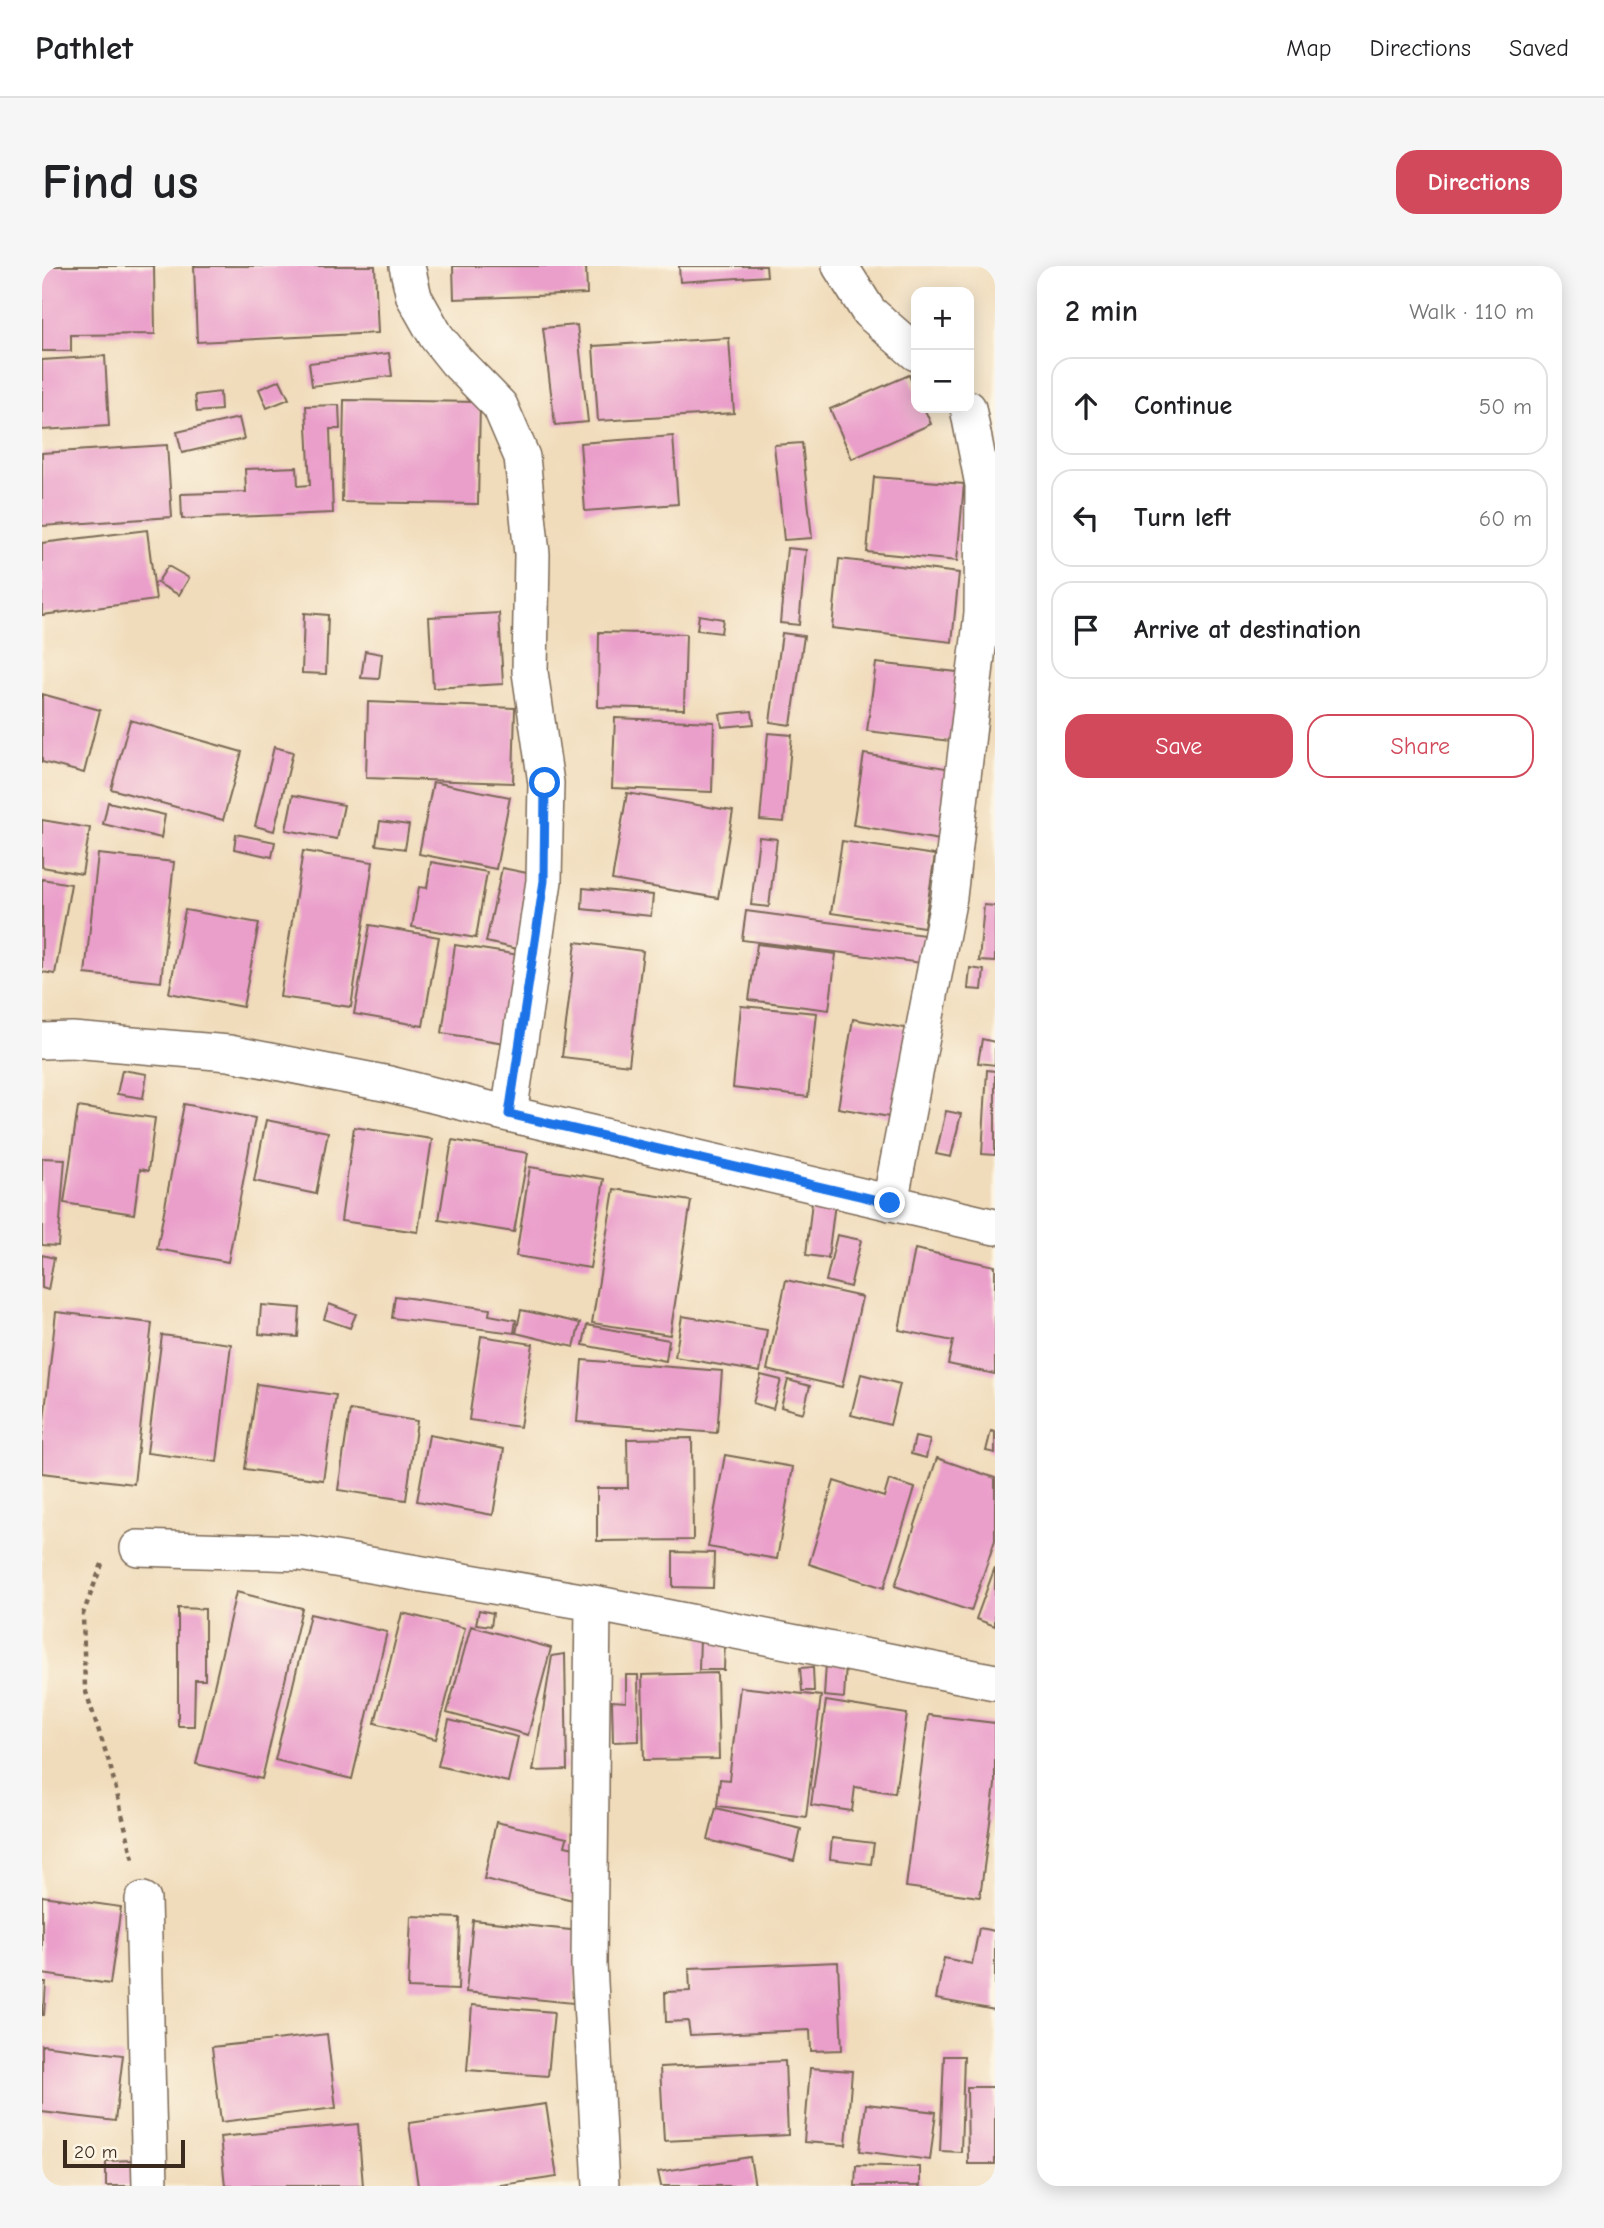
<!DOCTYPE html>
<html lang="en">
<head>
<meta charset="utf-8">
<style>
  :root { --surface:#fff; --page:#f6f6f6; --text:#202124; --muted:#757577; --line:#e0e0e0; --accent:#d1495b }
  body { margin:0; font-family:"Comic Neue",sans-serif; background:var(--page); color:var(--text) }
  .controls { position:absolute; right:21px; top:21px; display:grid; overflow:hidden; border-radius:14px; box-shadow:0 4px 18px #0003 }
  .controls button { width:63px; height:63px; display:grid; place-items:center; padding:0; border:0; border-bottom:2px solid var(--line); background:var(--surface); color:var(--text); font:35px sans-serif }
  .scale { position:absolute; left:21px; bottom:18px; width:122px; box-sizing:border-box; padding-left:7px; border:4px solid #3b2a1e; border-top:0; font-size:19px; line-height:24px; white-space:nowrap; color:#3b2a1e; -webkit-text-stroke:5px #fcf5e5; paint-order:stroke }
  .stop { position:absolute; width:21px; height:21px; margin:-16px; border:5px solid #1a73e8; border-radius:50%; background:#fff }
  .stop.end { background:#1a73e8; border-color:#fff; box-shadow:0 2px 7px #0008 }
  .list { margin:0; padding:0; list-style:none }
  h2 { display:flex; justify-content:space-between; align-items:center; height:91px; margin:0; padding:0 28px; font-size:30px }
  h2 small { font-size:23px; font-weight:400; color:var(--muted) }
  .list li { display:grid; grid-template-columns:46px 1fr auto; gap:21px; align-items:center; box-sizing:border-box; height:98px; margin:0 14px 14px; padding:0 14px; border:2px solid var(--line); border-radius:21px }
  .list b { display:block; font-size:26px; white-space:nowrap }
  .list em { font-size:23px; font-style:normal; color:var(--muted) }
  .actions { display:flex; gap:14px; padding:21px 28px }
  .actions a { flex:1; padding:16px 0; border:2px solid var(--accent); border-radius:21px; text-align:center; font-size:24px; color:var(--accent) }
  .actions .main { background:var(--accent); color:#fff }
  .icon { flex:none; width:38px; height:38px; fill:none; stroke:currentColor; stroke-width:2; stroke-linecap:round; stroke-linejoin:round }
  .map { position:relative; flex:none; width:953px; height:1920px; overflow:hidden; border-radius:21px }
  header { display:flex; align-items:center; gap:42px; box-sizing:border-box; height:98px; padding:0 35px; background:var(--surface); border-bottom:2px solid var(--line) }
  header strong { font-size:33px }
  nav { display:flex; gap:38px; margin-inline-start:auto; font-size:24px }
  .intro { display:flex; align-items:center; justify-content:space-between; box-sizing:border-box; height:168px; padding:0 42px }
  h1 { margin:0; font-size:49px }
  .button { padding:18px 32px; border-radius:21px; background:var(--accent); color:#fff; font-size:24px; font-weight:700 }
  main { display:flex; gap:42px; padding:0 42px }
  aside { flex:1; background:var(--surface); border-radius:21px; box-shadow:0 4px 18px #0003 }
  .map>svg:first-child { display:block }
</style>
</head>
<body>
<header>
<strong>Pathlet</strong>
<nav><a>Map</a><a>Directions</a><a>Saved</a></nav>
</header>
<div class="intro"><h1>Find us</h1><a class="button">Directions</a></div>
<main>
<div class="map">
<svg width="953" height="1920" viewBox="0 0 953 1920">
  <rect width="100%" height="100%" fill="#fcf5e5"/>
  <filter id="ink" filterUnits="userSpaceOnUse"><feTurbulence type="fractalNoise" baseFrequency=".0143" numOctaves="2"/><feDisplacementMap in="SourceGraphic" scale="14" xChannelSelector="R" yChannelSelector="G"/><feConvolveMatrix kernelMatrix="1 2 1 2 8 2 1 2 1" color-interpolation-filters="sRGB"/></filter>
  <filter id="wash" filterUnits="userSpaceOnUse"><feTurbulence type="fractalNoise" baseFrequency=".00686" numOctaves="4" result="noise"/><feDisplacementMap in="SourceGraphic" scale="28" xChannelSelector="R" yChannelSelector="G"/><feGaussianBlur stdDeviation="1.57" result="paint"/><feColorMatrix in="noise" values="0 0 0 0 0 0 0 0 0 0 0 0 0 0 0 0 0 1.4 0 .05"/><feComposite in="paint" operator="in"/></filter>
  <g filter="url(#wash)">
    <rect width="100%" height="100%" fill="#f0dbba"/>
    <g id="blocks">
      <path fill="#ea9eca" d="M 0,0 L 112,0 L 113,68 L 29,69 L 29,85 L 0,85 Z
        M 152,0 L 333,0 L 336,67 L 155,76 Z
        M 411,0 L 544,0 L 545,28 L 412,33 Z
        M 637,0 L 724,0 L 725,10 L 638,16 Z
        M 535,59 L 546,156 L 513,159 L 501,62 Z
        M 687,72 L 692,147 L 556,155 L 551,80 Z
        M 347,87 L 350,110 L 270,120 L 267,97 Z
        M 63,90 L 67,160 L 0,164 L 0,94 Z
        M 867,109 L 874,125 L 874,142 L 882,142 L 889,158 L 810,193 L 788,143 Z
        M 238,114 L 247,133 L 225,142 L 217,123 Z
        M 178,126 L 179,144 L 155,146 L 153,129 Z
        M 302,134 L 438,136 L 436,238 L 300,236 Z
        M 297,139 L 298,163 L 288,163 L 291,247 L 140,253 L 139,228 L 204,226 L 203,203 L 255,201 L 256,220 L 268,219 L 264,140 Z
        M 197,152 L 202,173 L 140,187 L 135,166 Z
        M 631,170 L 636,238 L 543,245 L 538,177 Z
        M 760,177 L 770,272 L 742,274 L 732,179 Z
        M 125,179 L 130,251 L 0,260 L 0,187 Z
        M 832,211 L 922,218 L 915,295 L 825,286 Z
        M 105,264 L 114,334 L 0,349 L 0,277 Z
        M 745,282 L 764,284 L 757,359 L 738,357 Z
        M 797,293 L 917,307 L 910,376 L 790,362 Z
        M 126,300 L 147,312 L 137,329 L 115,317 Z
        M 262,347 L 286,349 L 284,408 L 260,407 Z
        M 457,347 L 461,418 L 391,422 L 387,351 Z
        M 657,349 L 681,353 L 679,367 L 655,364 Z
        M 557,366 L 644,368 L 642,443 L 556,441 Z
        M 740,367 L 762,370 L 749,459 L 728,456 Z
        M 323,385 L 340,388 L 337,413 L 319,412 Z
        M 834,397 L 924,407 L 916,476 L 825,465 Z
        M 0,428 L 58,444 L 42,507 L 0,496 Z
        M 326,436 L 473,442 L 471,517 L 324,512 Z
        M 710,445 L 712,458 L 680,461 L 678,448 Z
        M 573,452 L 672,456 L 670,526 L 570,522 Z
        M 88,454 L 200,486 L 181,554 L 69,523 Z
        M 726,467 L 750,469 L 742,556 L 718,554 Z
        M 232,481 L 251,486 L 232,565 L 213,560 Z
        M 822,488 L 921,505 L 909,576 L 811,559 Z
        M 391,516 L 468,531 L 454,603 L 377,588 Z
        M 585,527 L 691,545 L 676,632 L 570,614 Z
        M 251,529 L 302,539 L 295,573 L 244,564 Z
        M 66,536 L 123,549 L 119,572 L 61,558 Z
        M 0,554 L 48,562 L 40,608 L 0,601 Z
        M 338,555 L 367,559 L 363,583 L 334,579 Z
        M 194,568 L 233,576 L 230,591 L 192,583 Z
        M 717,571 L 735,573 L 727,641 L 709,639 Z
        M 800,575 L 893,589 L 882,661 L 789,647 Z
        M 261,585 L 331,596 L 309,741 L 238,731 Z
        M 56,588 L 132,596 L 119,716 L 43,708 Z
        M 389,596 L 445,606 L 434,672 L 370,661 L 377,621 L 385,622 Z
        M 460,602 L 500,610 L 484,685 L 444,676 Z
        M 0,613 L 29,618 L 13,708 L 0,706 Z
        M 541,622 L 611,629 L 609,650 L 540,643 Z
        M 942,639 L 953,640 L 953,696 L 937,695 Z
        M 143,644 L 217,657 L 201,741 L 127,727 Z
        M 704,645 L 890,670 L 887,698 L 700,674 Z
        M 328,659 L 397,671 L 381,760 L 312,748 Z
        M 534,676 L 601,685 L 587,799 L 520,791 Z
        M 715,678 L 794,688 L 787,744 L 707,734 Z
        M 413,679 L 484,690 L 469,778 L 400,767 Z
        M 928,702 L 942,704 L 940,724 L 926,723 Z
        M 699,740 L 775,747 L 766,831 L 691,822 Z
        M 811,753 L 874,764 L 859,853 L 796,842 Z
        M 940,773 L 953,776 L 953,799 L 936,797 Z
        M 80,804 L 105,808 L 101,832 L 75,828 Z
        M 945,804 L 953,805 L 953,889 L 940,888 Z
        M 142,838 L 213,852 L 186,996 L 115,983 Z
        M 36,841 L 113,852 L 106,905 L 98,903 L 92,948 L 22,937 Z
        M 904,845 L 919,848 L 909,891 L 894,888 Z
        M 224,854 L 286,866 L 274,928 L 212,915 Z
        M 312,861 L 390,873 L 376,966 L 299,955 Z
        M 410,874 L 486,887 L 472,966 L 397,954 Z
        M 0,892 L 23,893 L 16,980 L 0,979 Z
        M 488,901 L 562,913 L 548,1002 L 474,990 Z
        M 572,923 L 649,935 L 628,1069 L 550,1057 Z
        M 770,935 L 793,937 L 786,992 L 764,989 Z
        M 795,969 L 819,974 L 808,1021 L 784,1015 Z
        M 873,983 L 953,1000 L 953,1108 L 906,1098 L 911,1075 L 857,1064 Z
        M 0,989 L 12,992 L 6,1024 L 0,1022 Z
        M 744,1014 L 820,1031 L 800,1121 L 725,1104 Z
        M 353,1030 L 448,1043 L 447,1049 L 474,1054 L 472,1067 L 350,1052 Z
        M 287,1038 L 314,1048 L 308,1062 L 282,1053 Z
        M 219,1039 L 258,1042 L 256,1071 L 217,1068 Z
        M 479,1044 L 538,1057 L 532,1081 L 474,1067 Z
        M 14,1046 L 110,1057 L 92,1218 L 0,1207 L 0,1172 Z
        M 640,1050 L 725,1064 L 718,1106 L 633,1091 Z
        M 545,1059 L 627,1074 L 624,1095 L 541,1079 Z
        M 120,1069 L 189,1078 L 175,1196 L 105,1187 Z
        M 439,1070 L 491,1078 L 478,1161 L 427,1154 Z
        M 540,1094 L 680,1105 L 675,1167 L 535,1156 Z
        M 819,1108 L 858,1118 L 848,1159 L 809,1149 Z
        M 719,1109 L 739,1114 L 731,1143 L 711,1137 Z
        M 746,1114 L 768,1120 L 761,1147 L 739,1141 Z
        M 215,1118 L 294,1129 L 281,1214 L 203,1203 Z
        M 308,1144 L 375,1155 L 364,1234 L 296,1224 Z
        M 949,1165 L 953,1166 L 953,1187 L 944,1185 Z
        M 387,1169 L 462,1183 L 451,1249 L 375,1235 Z
        M 873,1171 L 888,1174 L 884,1192 L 869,1188 Z
        M 650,1172 L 651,1274 L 555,1275 L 555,1222 L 586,1222 L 585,1173 Z
        M 683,1189 L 751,1201 L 735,1293 L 666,1281 Z
        M 895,1192 L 953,1212 L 953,1274 L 929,1345 L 853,1320 Z
        M 847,1214 L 873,1222 L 842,1322 L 767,1298 L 792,1215 L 842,1231 Z
        M 631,1286 L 672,1287 L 671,1322 L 631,1321 Z
        M 953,1301 L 953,1360 L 934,1353 Z
        M 194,1326 L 260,1342 L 220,1513 L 154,1498 Z
        M 136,1342 L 163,1343 L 163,1414 L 153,1414 L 152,1460 L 136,1460 Z
        M 437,1344 L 451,1347 L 449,1360 L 434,1358 Z
        M 360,1347 L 423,1362 L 394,1473 L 333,1457 Z
        M 268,1348 L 345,1366 L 310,1513 L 233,1494 Z
        M 429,1360 L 509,1382 L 486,1469 L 405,1447 Z
        M 658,1371 L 683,1371 L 682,1404 L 657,1404 Z
        M 523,1388 L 525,1504 L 491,1505 L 510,1390 Z
        M 784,1397 L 804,1398 L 802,1432 L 782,1430 Z
        M 771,1401 L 772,1425 L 760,1425 L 758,1402 Z
        M 675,1407 L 677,1493 L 602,1494 L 600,1409 Z
        M 584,1409 L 596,1409 L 597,1475 L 571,1476 L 570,1435 L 584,1436 Z
        M 698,1421 L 779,1430 L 764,1551 L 675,1540 L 678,1513 L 687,1514 Z
        M 784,1435 L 865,1448 L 853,1527 L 813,1521 L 810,1545 L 769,1539 Z
        M 886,1449 L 953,1457 L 953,1519 L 938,1631 L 864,1621 Z
        M 407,1454 L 476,1471 L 466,1516 L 396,1500 Z
        M 674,1542 L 759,1563 L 752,1595 L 666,1574 Z
        M 454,1556 L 525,1572 L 523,1580 L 542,1584 L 531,1634 L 442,1613 Z
        M 790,1572 L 832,1577 L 829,1598 L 788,1593 Z
        M 0,1630 L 79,1641 L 68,1718 L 0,1708 Z
        M 369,1650 L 418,1652 L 416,1724 L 366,1722 Z
        M 431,1654 L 538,1665 L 531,1737 L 424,1726 Z
        M 937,1662 L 953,1665 L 953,1744 L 894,1733 L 902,1692 L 930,1698 Z
        M 796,1696 L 800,1784 L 769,1785 L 768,1764 L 648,1769 L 646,1755 L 624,1756 L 623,1726 L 648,1725 L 647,1702 Z
        M 0,1716 L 4,1716 L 2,1749 L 0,1749 Z
        M 430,1739 L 512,1746 L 506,1810 L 425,1804 Z
        M 285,1768 L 294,1842 L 179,1856 L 170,1781 Z
        M 0,1779 L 81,1789 L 73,1855 L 0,1846 Z
        M 902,1790 L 922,1790 L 919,1886 L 898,1885 Z
        M 743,1795 L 746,1869 L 622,1875 L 618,1801 Z
        M 768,1802 L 810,1805 L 804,1879 L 762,1876 Z
        M 925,1821 L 953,1821 L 953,1898 L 926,1898 Z
        M 504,1838 L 515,1911 L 452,1920 L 376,1920 L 367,1857 Z
        M 824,1838 L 894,1846 L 888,1894 L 818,1885 Z
        M 316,1858 L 321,1920 L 183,1920 L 178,1871 Z
        M 708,1891 L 713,1920 L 619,1920 L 616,1906 Z
        M 91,1894 L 91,1920 L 64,1920 L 64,1895 Z
        M 814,1899 L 878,1901 L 878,1920 L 813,1920 Z"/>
    </g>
  </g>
  <g filter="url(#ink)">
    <use href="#blocks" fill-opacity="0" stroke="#7a6855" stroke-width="2"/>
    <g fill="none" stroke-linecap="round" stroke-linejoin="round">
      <g stroke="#7a6855" stroke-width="38">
        <path id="street" d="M 365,0 L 372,31 L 394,70 L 414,95 L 458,140 L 480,191 L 490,288 L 488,406 L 504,517 L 502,615 L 467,848
          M 798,0 L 827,46 L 874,87
          M 0,775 L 30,774 L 187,787 L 347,818 L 467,848 L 953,961
          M 848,937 L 907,631 L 940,347 L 941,219 L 926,142
          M 96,1282 L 258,1287 L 551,1337 L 953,1416
          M 551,1337 L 547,1698 L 559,1920
          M 101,1634 L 108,1920"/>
      </g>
      <path stroke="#7a6855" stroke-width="4.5" stroke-dasharray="5 5" stroke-linecap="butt" d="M 60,1298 L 41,1348 L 43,1423 L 68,1499 L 92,1597"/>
      <use href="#street" stroke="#fff" stroke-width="35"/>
    </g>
  </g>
  <g fill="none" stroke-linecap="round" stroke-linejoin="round" filter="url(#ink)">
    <path stroke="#1a73e8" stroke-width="9" d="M 503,517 L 502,615 L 467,848 L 848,937"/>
  </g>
</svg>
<div class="controls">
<button>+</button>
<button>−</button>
</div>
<div class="scale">20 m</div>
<div class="stop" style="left:503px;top:517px"></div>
<div class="stop end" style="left:848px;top:937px"></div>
</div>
<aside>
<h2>2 min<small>Walk · 110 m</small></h2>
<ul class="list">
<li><svg class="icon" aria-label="ahead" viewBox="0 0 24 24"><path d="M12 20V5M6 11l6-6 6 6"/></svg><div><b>Continue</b></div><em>50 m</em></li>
<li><svg class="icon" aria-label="left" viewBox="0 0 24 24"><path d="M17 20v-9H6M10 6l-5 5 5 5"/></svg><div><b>Turn left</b></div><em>60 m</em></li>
<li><svg class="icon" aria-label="arrive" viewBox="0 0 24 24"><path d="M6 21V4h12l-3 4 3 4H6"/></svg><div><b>Arrive at destination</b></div></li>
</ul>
<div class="actions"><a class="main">Save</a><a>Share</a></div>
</aside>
</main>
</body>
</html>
